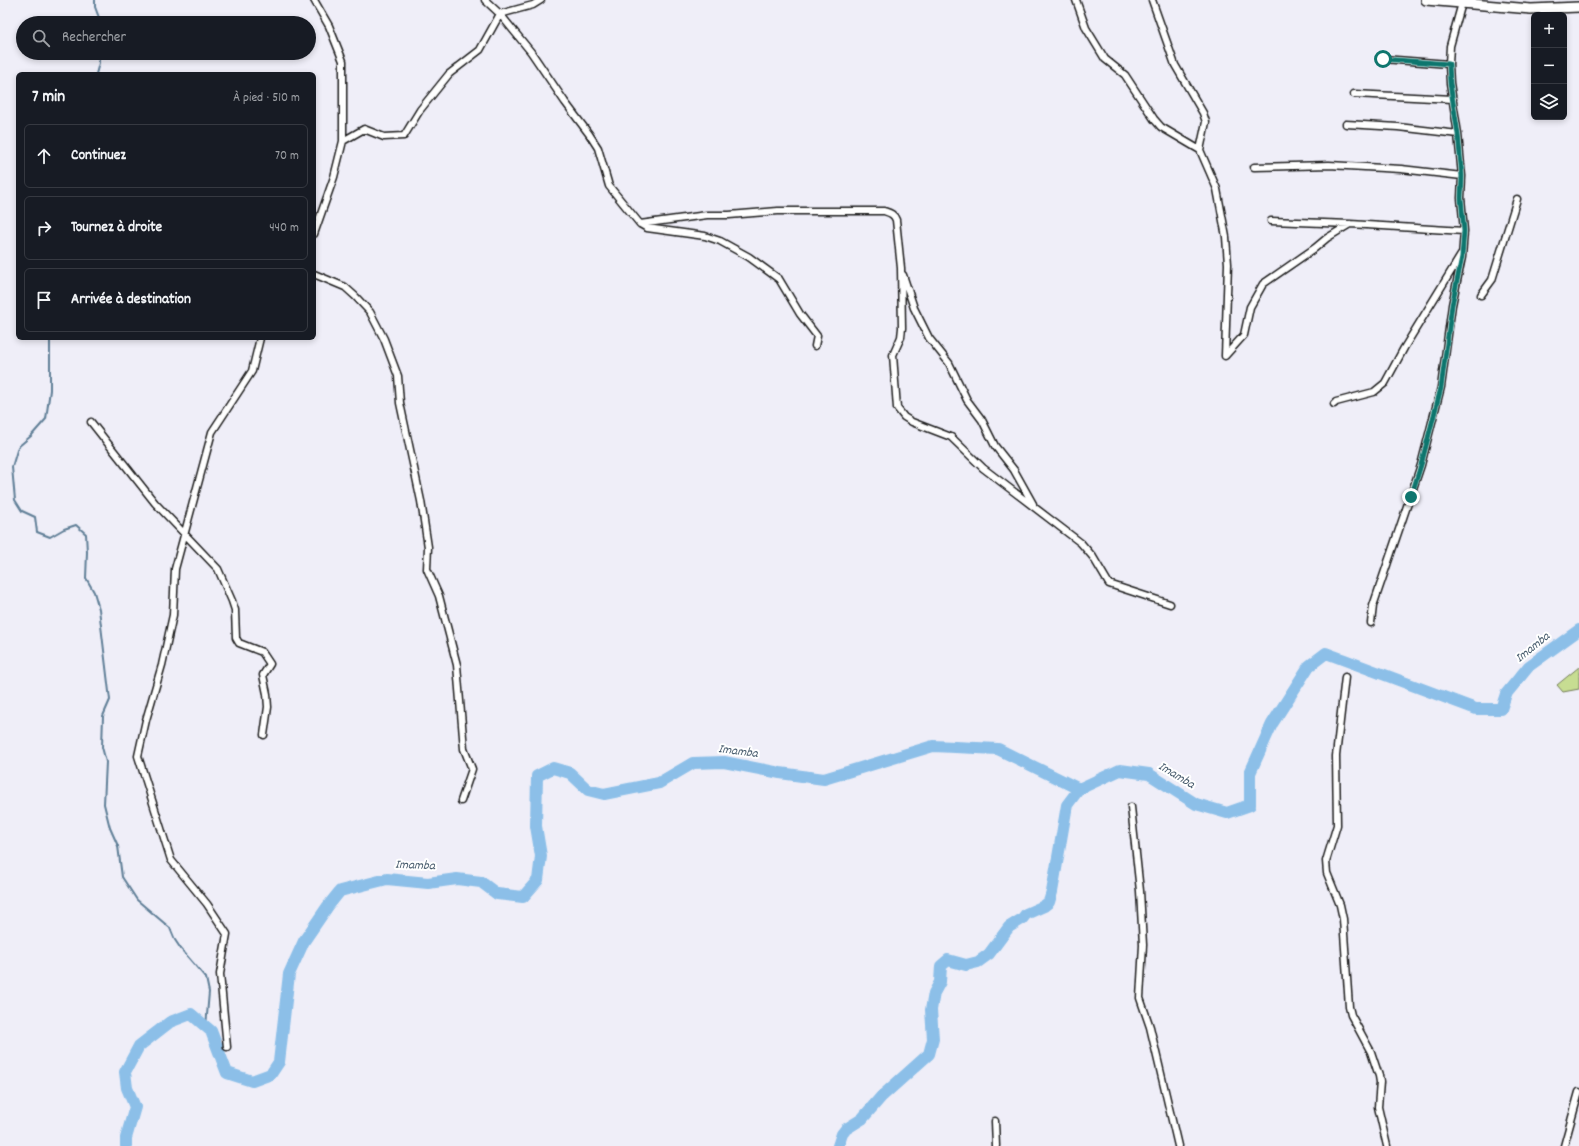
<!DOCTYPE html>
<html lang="fr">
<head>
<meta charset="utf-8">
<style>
  :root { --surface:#171b24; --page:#20242c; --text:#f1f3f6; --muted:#9ea1a6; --line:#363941 }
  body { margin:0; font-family:Dekko,sans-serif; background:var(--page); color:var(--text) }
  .controls { position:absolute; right:12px; top:12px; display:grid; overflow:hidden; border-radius:6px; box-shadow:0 2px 6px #0003 }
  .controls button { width:36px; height:36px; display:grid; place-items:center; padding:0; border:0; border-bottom:1px solid var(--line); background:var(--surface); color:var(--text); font:20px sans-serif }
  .stop { position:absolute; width:12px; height:12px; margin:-9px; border:3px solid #0f766e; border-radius:50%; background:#fff }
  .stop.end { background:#0f766e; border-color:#fff; box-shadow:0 1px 4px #0008 }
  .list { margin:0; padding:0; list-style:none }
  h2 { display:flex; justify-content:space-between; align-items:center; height:52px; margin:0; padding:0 16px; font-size:17px }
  h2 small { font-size:13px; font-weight:400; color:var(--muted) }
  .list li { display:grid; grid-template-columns:26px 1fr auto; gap:12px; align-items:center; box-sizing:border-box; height:64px; margin:0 8px 8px; padding:0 8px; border:1px solid var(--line); border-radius:6px }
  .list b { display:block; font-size:15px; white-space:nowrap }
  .list em { font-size:13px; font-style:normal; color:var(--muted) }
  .icon { flex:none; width:22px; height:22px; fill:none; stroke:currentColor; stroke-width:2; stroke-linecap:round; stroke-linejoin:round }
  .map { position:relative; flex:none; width:1579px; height:1146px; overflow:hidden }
  .search { position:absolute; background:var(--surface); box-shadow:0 2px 6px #0003; left:16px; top:16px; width:300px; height:44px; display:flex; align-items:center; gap:10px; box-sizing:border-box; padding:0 14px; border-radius:22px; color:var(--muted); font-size:15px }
  .panel { position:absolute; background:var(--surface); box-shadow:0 2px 6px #0003; left:16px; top:72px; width:300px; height:268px; border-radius:6px }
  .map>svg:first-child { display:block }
</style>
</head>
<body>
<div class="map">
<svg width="1579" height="1146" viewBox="0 0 1579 1146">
  <rect width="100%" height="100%" fill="#efeef8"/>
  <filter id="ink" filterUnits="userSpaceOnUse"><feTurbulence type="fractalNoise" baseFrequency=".025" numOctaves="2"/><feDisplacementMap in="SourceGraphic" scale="8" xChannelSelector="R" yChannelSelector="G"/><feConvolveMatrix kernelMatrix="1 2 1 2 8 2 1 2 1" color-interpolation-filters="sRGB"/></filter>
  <g filter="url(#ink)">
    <path fill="#c7dd92" stroke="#727c57" d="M 1579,667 L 1579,689 L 1563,692 L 1557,685 Z"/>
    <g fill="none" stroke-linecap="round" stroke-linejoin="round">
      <path stroke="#5f7e96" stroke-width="2" d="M 95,0 L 95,7 L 101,23
        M 96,74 L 99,63 L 99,53
        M 50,338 L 50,390 L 46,419 L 31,436 L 18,447 L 12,467 L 15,500 L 22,511 L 35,517 L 37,532 L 50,537 L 64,529 L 76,525 L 86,534 L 87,552 L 86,578 L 94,592 L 99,609 L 110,700 L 103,716 L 102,747 L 106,762 L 104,804 L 110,828 L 118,846 L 122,877 L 137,900 L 170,928 L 175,940 L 181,949 L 206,978 L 209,992 L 206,1027"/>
      <path stroke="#8cbfe8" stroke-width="12" d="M 126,1146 L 126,1138 L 135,1107 L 127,1088 L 125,1072 L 139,1046 L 170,1022 L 191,1014 L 211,1031 L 227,1073 L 252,1081 L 271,1074 L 279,1062 L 289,974 L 304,941 L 328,906 L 340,891 L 387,879 L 428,883 L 457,879 L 481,882 L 497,894 L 523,897 L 538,880 L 541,856 L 536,826 L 537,776 L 553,768 L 570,773 L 588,790 L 604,794 L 659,783 L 693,763 L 724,762 L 780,773 L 824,779 L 933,746 L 998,749 L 1079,789 L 1120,770 L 1149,774 L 1196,804 L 1227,813 L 1250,805 L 1250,773 L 1272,724 L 1309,666 L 1326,653 L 1476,709 L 1501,709 L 1506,694 L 1529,666 L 1579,630
        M 838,1146 L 842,1134 L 846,1129 L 862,1119 L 881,1097 L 929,1054 L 933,1039 L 931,1010 L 934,993 L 940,982 L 941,966 L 948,960 L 966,965 L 978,962 L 989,954 L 1009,927 L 1022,919 L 1026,914 L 1044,906 L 1049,902 L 1052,892 L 1067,805 L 1079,789"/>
      <g stroke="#1c1c1c" stroke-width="9">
        <path id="street" d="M 485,0 L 500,14 L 531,52 L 565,102 L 589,134 L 598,148 L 609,186 L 640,224 L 647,228 L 705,236 L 720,241 L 749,257 L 779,279 L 800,314 L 817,336 L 815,346
          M 1076,0 L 1086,28 L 1105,59 L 1125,75 L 1154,119 L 1161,127 L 1200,150 L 1217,189 L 1226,237 L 1228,264 L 1225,356 L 1244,335 L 1250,307 L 1263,284 L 1315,248 L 1327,238 L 1350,224
          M 1152,0 L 1175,65 L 1203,113 L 1206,122 L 1200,150
          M 1383,59 L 1449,64
          M 1354,94 L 1453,99
          M 1346,124 L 1398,127 L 1458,134
          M 343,141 L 364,129 L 384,137 L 404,136 L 420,110 L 449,74 L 480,50 L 500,14 L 533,5 L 541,0
          M 1254,167 L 1329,165 L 1401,169 L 1462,176
          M 1271,221 L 1350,224 L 1464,231
          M 640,224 L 707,215 L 729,215 L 778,211 L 884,211 C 890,213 894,214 896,220 L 901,268 L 902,328 L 901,337 L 893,355 L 897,408 L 904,417 L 912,422 L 951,437 L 983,468 L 1081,543 L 1093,557 L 1109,584 L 1170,604
          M 314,234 L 334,177 L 343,141 L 343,61 L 329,26 L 314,0
          M 314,274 L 345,287 L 355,296 L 370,312 L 384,339 L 398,376 L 400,403 L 421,501 L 428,547 L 427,569 L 439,596 L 457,665 L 464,749 L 472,769 L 461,801
          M 903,275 L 914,308 L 929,338 L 949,363 L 967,400 L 982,420 L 995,446 L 1014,470 L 1033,504
          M 1481,295 L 1492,280 L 1517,199
          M 1334,404 L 1336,402 L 1374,392 L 1385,383 L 1404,348 L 1461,255
          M 91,422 L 155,503 L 218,569 L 232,601 L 235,610 L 236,638 L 239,643 L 262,652 L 270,664 L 263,675 L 267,694 L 268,707 L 264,735
          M 1371,623 L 1373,606 L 1421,465 L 1441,387 L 1452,305 L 1462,257 L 1464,231 L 1461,198 L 1462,176 L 1458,134 L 1450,83 L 1449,64 L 1450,46 L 1462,3
          M 1345,677 L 1336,756 L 1337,825 L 1326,861 L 1327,873 L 1340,905 L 1343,919 L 1349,1007 L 1351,1015 L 1371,1052 L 1379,1076 L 1380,1082 L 1378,1107 L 1387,1146
          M 1131,807 L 1140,891 L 1143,945 L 1140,998 L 1150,1027 L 1178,1146
          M 227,1047 L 220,974 L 227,934 L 207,904 L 171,860 L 138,756 L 146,720 L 162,665 L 173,615 L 175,569 L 212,432 L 252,371 L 260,338
          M 995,1121 L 996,1146
          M 1564,1146 L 1579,1092"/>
      </g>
      <g stroke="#1c1c1c" stroke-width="12">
        <path id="secondary" d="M 1426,0 L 1531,9 L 1579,7"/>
      </g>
      <use href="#street" stroke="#fff" stroke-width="6"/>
      <use href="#secondary" stroke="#fff" stroke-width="9"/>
    </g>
  </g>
  <g fill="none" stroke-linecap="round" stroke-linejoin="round" filter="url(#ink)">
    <path stroke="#0f766e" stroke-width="5" d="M 1383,59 L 1449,64 L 1450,83 L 1458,134 L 1462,176 L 1461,198 L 1464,231 L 1462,257 L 1452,305 L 1441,388 L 1421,465 L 1411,497"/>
  </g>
  <g text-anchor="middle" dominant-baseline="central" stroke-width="4" stroke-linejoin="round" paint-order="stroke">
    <g font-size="13" font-style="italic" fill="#495d6e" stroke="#fff">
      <text transform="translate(1533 648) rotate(-39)">Imamba</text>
      <text transform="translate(738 752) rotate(7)">Imamba</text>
      <text transform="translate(1176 776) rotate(31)">Imamba</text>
      <text transform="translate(415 866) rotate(2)">Imamba</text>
    </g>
  </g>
</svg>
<div class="controls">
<button>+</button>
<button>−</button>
<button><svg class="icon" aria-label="layers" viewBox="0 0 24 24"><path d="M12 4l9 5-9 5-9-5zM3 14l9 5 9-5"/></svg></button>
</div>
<div class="stop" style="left:1383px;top:59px"></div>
<div class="stop end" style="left:1411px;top:497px"></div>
<div class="search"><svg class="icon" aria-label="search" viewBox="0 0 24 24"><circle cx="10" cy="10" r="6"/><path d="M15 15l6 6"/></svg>Rechercher</div>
<section class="panel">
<h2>7 min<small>À pied · 510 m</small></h2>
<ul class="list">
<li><svg class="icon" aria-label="ahead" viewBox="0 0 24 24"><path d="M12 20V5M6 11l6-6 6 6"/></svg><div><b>Continuez</b></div><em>70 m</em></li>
<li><svg class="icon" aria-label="right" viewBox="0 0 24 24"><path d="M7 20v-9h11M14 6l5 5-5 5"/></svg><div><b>Tournez à droite</b></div><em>440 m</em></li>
<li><svg class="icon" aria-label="arrive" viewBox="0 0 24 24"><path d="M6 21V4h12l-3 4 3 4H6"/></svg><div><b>Arrivée à destination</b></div></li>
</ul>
</section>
</div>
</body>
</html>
